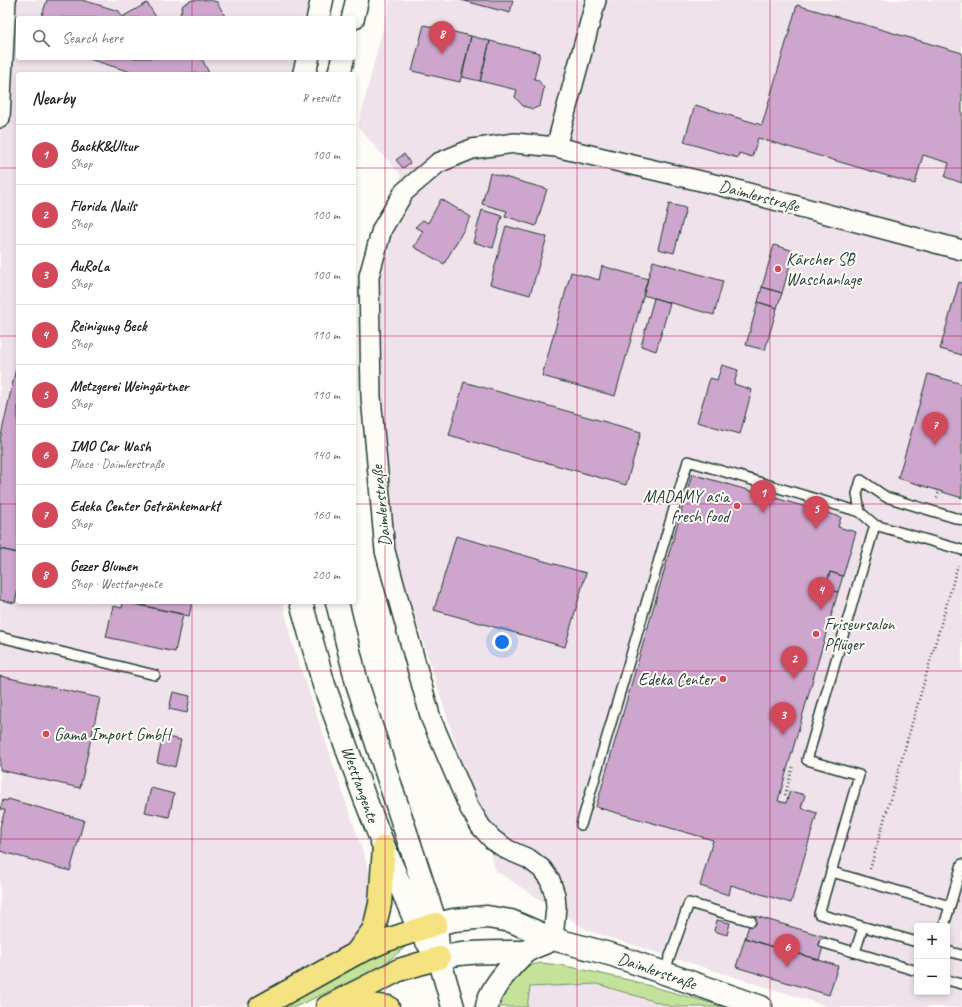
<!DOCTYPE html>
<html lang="en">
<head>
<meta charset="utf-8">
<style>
  :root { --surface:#fff; --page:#f2f2f2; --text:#222; --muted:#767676; --line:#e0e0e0; --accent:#d1495b }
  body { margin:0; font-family:Caveat,sans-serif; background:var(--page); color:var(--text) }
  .controls { position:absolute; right:12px; bottom:12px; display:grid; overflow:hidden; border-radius:4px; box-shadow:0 2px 6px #0003 }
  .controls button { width:36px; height:36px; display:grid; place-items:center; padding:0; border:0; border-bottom:1px solid var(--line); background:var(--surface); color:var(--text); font:20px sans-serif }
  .you { position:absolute; left:502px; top:642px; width:14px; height:14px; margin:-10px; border:3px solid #fff; border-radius:50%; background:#1a73e8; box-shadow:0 0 0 6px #1a73e833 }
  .badge { display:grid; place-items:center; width:26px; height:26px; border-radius:50%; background:var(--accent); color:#fff; font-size:13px; font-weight:700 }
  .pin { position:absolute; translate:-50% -33px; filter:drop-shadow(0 1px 2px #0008) }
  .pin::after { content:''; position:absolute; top:21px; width:14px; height:12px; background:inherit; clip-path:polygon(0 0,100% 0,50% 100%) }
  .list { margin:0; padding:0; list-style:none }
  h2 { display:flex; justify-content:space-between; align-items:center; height:52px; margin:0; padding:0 16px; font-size:17px }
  h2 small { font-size:13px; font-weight:400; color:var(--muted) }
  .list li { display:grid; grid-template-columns:26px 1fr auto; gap:12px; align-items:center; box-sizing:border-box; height:60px; padding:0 16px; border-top:1px solid var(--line) }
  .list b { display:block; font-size:15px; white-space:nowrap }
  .list p { margin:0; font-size:13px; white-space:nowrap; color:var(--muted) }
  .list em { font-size:13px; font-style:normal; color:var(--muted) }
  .icon { flex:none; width:22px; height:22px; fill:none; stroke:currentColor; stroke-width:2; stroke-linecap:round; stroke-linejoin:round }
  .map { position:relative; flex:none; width:962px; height:1007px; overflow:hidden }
  .search { position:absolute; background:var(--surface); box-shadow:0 2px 6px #0003; left:16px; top:16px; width:340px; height:44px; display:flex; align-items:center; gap:10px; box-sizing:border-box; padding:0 14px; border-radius:4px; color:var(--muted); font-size:15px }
  .panel { position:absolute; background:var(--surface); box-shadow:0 2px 6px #0003; left:16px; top:72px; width:340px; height:532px; border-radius:4px }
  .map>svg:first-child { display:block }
</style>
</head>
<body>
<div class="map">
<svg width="962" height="1007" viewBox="0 0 962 1007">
  <rect width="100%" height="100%" fill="#fdfcf7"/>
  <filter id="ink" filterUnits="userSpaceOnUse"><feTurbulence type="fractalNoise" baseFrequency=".025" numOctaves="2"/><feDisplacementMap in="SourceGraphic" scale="8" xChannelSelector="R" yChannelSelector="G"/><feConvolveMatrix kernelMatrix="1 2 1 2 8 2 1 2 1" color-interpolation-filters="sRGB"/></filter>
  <g filter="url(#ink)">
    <path fill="#efe2ea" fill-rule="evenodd" d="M 0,0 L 309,0 L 305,18 L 18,18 L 18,58 L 296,58 L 292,74 L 18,74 L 18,602 L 283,602 L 291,639 L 370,873 L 372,894 L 368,917 L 358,937 L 333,958 L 241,1007 L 0,1007 Z
      M 390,0 L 962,0 L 962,1007 L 830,1007 L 589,931 L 496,871 L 411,603 L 388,526 L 376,275 L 401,175 L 358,127 ZM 917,926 L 947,926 L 947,992 L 917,992 Z
      M 597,984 L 673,1007 L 527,1007 L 530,987 Z"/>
    <path fill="#c4e29a" stroke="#729067" d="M 395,945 L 405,947 L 388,961 L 373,971 L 295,1007 L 271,1007 Z
      M 540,963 L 561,965 L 629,980 L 725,1007 L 673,1007 L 597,984 L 530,987 L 527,1007 L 491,1007 L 519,970 L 528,966 Z"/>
    <path fill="#cea6cd" stroke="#1f3d34" d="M 47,0 L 82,0 L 119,11 L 122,17 L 147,3 L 156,17 L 159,18 L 41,18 Z
      M 192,0 L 210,0 L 217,2 L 226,18 L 179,18 L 183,5 Z
      M 461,0 L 513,0 L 510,13 Z
      M 797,5 L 962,53 L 962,183 L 945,177 L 949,163 L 923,155 L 915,184 L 758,138 L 752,157 L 739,153 L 738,158 L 684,142 L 695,105 L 762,125 Z
      M 424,25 L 471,36 L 460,82 L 412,71 Z
      M 471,36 L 490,41 L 480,81 L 462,77 Z
      M 490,41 L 540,53 L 534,79 L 538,80 L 544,88 L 540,106 L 533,109 L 523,106 L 515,97 L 517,90 L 480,81 Z
      M 86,58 L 204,58 L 202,59 L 209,73 L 137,74 Z
      M 404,154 L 410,163 L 403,168 L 396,160 Z
      M 490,173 L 547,189 L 536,226 L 505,216 L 507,211 L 482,204 Z
      M 441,199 L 471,217 L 444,264 L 414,247 L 423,231 L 415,227 L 423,220 L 428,223 Z
      M 669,204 L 686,208 L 674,253 L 658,249 Z
      M 482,210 L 502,216 L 493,248 L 473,242 Z
      M 506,226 L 547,237 L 530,295 L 490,284 Z
      M 774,245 L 794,251 L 782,293 L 762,287 Z
      M 653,261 L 723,281 L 714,315 L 643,295 Z
      M 602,266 L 648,279 L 615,396 L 542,376 L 571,272 L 599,280 Z
      M 959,282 L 962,283 L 962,355 L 940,349 Z
      M 762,287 L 782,293 L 777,308 L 758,302 Z
      M 654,298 L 670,303 L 656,351 L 641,346 Z
      M 758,302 L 777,308 L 765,350 L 746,345 Z
      M 18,359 L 18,553 L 0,549 L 0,440 Z
      M 722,365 L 738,370 L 734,384 L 752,390 L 740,434 L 697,422 L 710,378 L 717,380 Z
      M 928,374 L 962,384 L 962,498 L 898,478 Z
      M 464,382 L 641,432 L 626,485 L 449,435 Z
      M 692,474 L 841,517 L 838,527 L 856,532 L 843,576 L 830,572 L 825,589 L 838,592 L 778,801 L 786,803 L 790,791 L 805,795 L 801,808 L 817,813 L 791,903 L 731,885 L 729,895 L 700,886 L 713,840 L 596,807 Z
      M 456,536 L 586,573 L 565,647 L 434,610 Z
      M 0,549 L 18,553 L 18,589 L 15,603 L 0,600 Z
      M 830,572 L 843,576 L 838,592 L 825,589 Z
      M 123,602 L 183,614 L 175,652 L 106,637 L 113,606 L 122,608 Z
      M 127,602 L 192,602 L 189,616 Z
      M 0,676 L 100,698 L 80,788 L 0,770 Z
      M 173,692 L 190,696 L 187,713 L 169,709 Z
      M 163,736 L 181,740 L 175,767 L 157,762 Z
      M 151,788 L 174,794 L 169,817 L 145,812 Z
      M 8,799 L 84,820 L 70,871 L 0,851 L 0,827 L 5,810 L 0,809 L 3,800 L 7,801 Z
      M 752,915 L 826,937 L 819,960 L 780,948 L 781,946 L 774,944 L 773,947 L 745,938 Z
      M 717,920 L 730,923 L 727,935 L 714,931 Z
      M 745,938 L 773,947 L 774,944 L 781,946 L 780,948 L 838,966 L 829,995 L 736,967 Z"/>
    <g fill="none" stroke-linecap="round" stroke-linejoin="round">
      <g stroke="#1f3d34" stroke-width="12">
        <path id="service" d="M 875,525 L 860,512 L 857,494 L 861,480 L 886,497 L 962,520
          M 0,637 L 155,675
          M 581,825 L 688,461 L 860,512
          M 832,872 L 950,906 L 962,864
          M 944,926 L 950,906
          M 917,942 L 819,914 L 859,775 L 807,760 L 875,525 L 962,550
          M 824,943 L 917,971
          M 947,951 L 962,955
          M 855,952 L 863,927
          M 664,973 L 689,903 L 751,921
          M 947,980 L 962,984"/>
      </g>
      <g stroke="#1f3d34" stroke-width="22">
        <path id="minor" d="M 0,118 L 6,0
          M 556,147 L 596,0
          M 553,939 L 556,907 L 555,895 L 550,880 L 542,869 L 529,859 L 508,850 L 493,840 L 481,827 L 469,807 L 431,719 L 385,551 L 371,397 L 369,276 L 382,229 L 404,192 L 438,163 L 472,149 L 515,143 L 556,147 L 722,186 L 962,250"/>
      </g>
      <g stroke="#1f3d34" stroke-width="25">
        <path id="tertiary" d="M 436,924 L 454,920 L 487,917 L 511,921 L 553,939 L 613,955 L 761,1007
          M 439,958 C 467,951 496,952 525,952
          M 487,1007 C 488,991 512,964 524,953 C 531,947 544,944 553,939"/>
      </g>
      <g stroke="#1f3d34" stroke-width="25">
        <path id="secondary" d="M 318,18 L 322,0
          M 353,18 L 357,0
          M 304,74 L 308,58
          M 339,74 L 343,58
          M 301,602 L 324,685 L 364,796 L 384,847 L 419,930 L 430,946
          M 337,602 L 357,683 L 436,924 L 439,958 L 453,1007"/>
      </g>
      <g stroke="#1f3d34" stroke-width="25">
        <path id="trunk" d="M 356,953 L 374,929 L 380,904 L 384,847
          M 260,1007 L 355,954 L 387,940 L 436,924
          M 327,1007 L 399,970 L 439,958
          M 336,1007 C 353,1005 371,1004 388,1007"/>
      </g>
      <path stroke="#1f3d34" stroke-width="2.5" stroke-dasharray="1 3" stroke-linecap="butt" d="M 937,498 L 939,491
        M 785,795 L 793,766
        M 870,869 L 958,565"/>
      <use href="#service" stroke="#fdfcf7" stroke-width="9"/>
      <use href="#minor" stroke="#fdfcf7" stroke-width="19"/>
      <use href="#tertiary" stroke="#fdfcf7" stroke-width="22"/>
      <use href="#secondary" stroke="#fdfcf7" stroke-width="22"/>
      <use href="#trunk" stroke="#f5e382" stroke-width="22"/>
    </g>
  </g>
  <path fill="none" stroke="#c2185b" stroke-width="1" stroke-opacity="0.55" d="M 192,0 L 192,18M 385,0 L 385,1007M 577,0 L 577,1007M 770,0 L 770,1007M 192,58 L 192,74M 0,168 L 18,168M 354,168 L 962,168M 0,336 L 18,336M 354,336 L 962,336M 0,504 L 18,504M 354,504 L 962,504M 192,602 L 192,1007M 0,671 L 962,671M 0,839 L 962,839"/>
  <g fill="#d1495b" stroke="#fdfcf7" stroke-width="1.5">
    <circle cx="778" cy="269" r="4"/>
    <circle cx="737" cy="506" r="4"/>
    <circle cx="816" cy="634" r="4"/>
    <circle cx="723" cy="679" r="4"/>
    <circle cx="46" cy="734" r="4"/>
  </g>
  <g text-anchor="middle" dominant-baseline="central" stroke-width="4" stroke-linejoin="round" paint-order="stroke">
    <g font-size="17" fill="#1f3d34" stroke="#fdfcf7">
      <text transform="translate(759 196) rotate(15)">Daimlerstraße</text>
      <text transform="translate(381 506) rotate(-96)">Daimlerstraße</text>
      <text transform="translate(360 784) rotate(70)">Westtangente</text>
      <text transform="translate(657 971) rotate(19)">Daimlerstraße</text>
    </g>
    <g font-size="17" fill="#1f3d34" stroke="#fdfcf7" text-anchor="start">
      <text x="786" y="259">Kärcher SB<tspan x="786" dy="20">Waschanlage</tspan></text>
      <text x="729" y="496" text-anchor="end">MADAMY asia<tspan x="729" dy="20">fresh food</tspan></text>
      <text x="824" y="624">Friseursalon<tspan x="824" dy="20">Pflüger</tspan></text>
      <text x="715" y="679" text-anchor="end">Edeka Center</text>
      <text x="54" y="734">Gama Import GmbH</text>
    </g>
  </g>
</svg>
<div class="controls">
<button>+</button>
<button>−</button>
</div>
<div class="you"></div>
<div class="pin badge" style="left:763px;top:513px">1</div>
<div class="pin badge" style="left:794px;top:679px">2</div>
<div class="pin badge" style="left:783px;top:735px">3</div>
<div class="pin badge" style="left:821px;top:610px">4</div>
<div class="pin badge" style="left:816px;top:529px">5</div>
<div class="pin badge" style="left:787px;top:967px">6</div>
<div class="pin badge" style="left:935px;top:445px">7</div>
<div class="pin badge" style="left:442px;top:54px">8</div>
<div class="search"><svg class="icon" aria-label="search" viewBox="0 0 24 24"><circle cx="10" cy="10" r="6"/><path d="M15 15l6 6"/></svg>Search here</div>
<section class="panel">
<h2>Nearby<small>8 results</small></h2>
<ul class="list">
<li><span class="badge">1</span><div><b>BackK&amp;Ultur</b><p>Shop</p></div><em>100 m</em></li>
<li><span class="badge">2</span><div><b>Florida Nails</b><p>Shop</p></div><em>100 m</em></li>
<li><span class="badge">3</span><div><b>AuRoLa</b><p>Shop</p></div><em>100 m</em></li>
<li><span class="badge">4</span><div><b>Reinigung Beck</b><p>Shop</p></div><em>110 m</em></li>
<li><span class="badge">5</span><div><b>Metzgerei Weingärtner</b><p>Shop</p></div><em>110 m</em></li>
<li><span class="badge">6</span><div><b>IMO Car Wash</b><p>Place · Daimlerstraße</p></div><em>140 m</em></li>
<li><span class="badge">7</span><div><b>Edeka Center Getränkemarkt</b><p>Shop</p></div><em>160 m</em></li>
<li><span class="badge">8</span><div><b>Gezer Blumen</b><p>Shop · Westtangente</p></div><em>200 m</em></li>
</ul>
</section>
</div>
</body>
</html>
